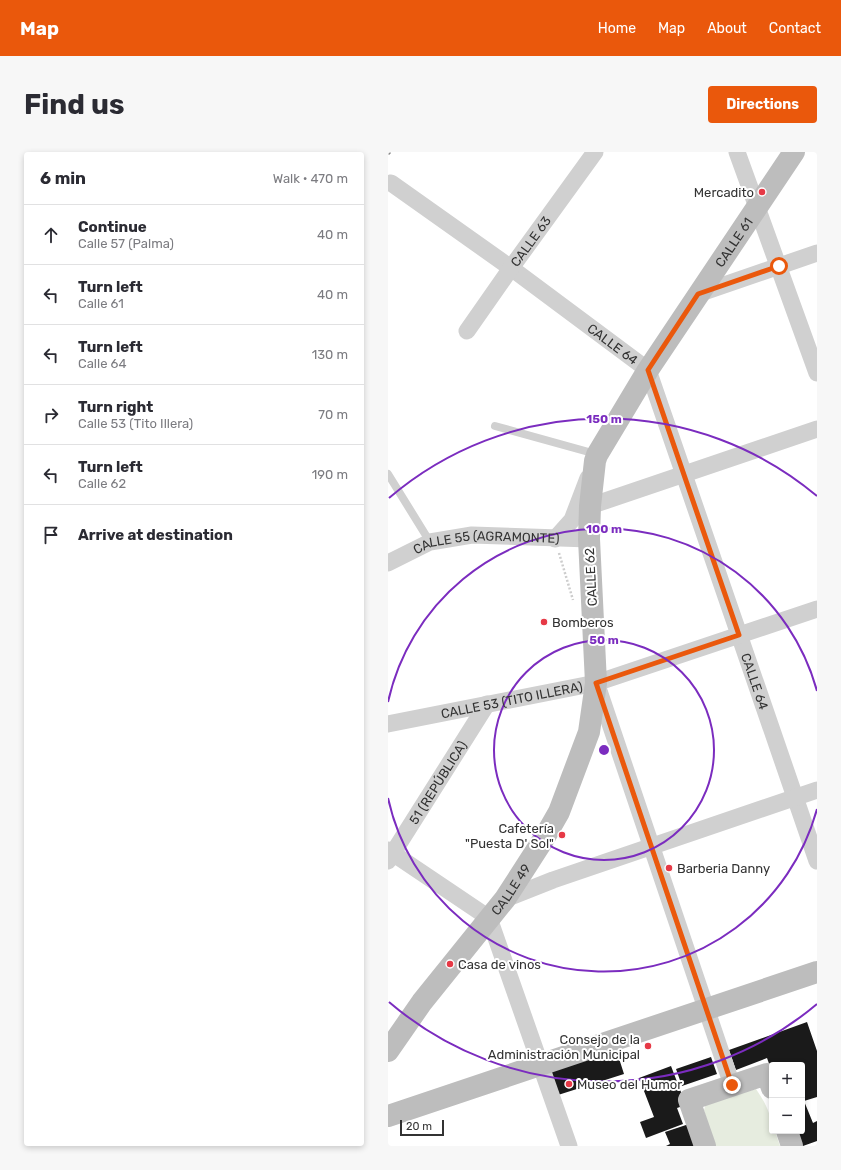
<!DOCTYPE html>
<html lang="en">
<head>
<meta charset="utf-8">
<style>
  :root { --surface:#fff; --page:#f7f7f7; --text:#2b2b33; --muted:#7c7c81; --line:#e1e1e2; --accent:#ea580c }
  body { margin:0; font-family:Rubik,sans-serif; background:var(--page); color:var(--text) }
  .controls { position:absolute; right:12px; bottom:12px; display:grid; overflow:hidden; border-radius:4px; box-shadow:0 2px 6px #0003 }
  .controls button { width:36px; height:36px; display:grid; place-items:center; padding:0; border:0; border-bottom:1px solid var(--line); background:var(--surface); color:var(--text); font:20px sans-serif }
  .scale { position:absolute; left:12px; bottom:10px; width:44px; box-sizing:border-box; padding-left:4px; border:2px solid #333; border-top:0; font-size:11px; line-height:14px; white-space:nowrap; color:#333; -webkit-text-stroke:3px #fff; paint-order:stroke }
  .stop { position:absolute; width:12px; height:12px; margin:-9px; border:3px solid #ea580c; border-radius:50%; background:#fff }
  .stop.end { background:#ea580c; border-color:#fff; box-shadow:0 1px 4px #0008 }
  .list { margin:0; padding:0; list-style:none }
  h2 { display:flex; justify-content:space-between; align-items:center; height:52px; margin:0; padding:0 16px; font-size:17px }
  h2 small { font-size:13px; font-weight:400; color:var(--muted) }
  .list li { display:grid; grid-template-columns:26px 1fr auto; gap:12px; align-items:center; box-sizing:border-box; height:60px; padding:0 16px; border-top:1px solid var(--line) }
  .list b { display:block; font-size:15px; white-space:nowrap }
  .list p { margin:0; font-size:13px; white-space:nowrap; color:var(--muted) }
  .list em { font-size:13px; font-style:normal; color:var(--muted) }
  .icon { flex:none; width:22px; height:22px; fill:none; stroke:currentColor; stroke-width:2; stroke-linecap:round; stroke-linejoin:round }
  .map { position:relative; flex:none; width:429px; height:994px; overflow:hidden; border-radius:4px }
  header { display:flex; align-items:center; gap:24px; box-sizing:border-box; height:56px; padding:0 20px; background:var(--accent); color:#fff }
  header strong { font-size:19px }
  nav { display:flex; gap:22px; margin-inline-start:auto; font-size:14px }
  .intro { display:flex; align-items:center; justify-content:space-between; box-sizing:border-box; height:96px; padding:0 24px }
  h1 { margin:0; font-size:28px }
  .button { padding:10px 18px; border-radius:4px; background:var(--accent); color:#fff; font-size:14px; font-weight:700 }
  main { display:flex; gap:24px; padding:0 24px }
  aside { flex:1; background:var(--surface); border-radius:4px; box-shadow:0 2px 6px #0003 }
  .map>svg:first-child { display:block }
</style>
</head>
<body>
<header>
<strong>Map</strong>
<nav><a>Home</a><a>Map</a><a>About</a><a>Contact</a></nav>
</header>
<div class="intro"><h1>Find us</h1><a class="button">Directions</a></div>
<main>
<aside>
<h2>6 min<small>Walk · 470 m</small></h2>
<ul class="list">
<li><svg class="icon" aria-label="ahead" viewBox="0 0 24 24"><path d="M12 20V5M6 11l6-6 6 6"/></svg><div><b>Continue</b><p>Calle 57 (Palma)</p></div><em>40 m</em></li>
<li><svg class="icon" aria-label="left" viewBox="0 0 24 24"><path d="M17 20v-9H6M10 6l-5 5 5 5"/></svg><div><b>Turn left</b><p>Calle 61</p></div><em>40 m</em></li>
<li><svg class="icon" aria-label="left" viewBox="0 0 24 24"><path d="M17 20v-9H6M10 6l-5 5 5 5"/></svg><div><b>Turn left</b><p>Calle 64</p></div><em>130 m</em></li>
<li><svg class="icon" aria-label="right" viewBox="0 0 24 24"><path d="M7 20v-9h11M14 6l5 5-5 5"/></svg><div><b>Turn right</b><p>Calle 53 (Tito Illera)</p></div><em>70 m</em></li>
<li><svg class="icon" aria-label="left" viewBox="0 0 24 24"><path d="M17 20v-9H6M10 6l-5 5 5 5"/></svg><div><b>Turn left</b><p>Calle 62</p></div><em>190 m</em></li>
<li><svg class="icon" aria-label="arrive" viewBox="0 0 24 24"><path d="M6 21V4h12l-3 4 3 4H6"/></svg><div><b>Arrive at destination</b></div></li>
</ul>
</aside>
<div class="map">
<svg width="429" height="994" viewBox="0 0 429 994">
  <rect width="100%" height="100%" fill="#fff"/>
  <path fill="#e6ecdf" d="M 368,937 C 377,950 384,963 384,979 L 387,979 L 392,994 L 326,994 L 316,958 L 318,951 Z"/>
  <path fill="#1a1a1a" d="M 419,870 L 429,899 L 429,945 L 416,949 L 425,971 L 429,969 L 429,989 L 415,994 L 411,994 L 405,979 L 414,979 L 414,913 L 384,913 L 384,920 L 379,906 L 348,918 L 341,898 Z
    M 228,897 L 236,922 L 170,943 L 162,918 Z
    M 323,905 L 329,922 L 294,934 L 288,917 Z
    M 283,914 L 298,953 L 289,956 L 295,972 L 258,986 L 252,970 L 266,965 L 251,926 Z
    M 301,972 L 309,994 L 278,994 L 282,992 L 277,980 Z"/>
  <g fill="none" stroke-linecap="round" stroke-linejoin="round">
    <path stroke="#cdcdcd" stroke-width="2.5" stroke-dasharray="2 2" stroke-linecap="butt" d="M 171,401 L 185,448"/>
    <path stroke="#d0d0d0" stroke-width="8" d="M 107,274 L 208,302
      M 0,322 L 42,390"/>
    <g stroke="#d0d0d0" stroke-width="17">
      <path d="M 349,0 L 429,221"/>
      <path id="s1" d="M 3,31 L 123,116 L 260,218 L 429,709"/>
      <path d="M 310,142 L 429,101"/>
      <path id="s2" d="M 79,179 L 123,116 L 207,0"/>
      <path d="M 202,354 L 429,277"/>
      <path d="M 167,387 L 184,368 L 200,326"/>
      <path id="s3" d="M 0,411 L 42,390 L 84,383 L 201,387"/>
      <path d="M 209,533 L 344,933"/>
      <path id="s4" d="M 0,572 L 208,531 L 429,457"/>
      <path d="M 0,698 L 101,766 L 181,994"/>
      <path id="s5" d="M 0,709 L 99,552"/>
      <path d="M 117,747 L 165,728 L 429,638"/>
    </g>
    <g stroke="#bdbdbd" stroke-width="22">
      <path id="s6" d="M 0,899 L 34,850 L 117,747 L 155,688 L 171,660 L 201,580 L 208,531 L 201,387 L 202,354 L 207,309 L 209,303 L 260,218 L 406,0"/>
      <path d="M 0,964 L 429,820"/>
      <path d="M 399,979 L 404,994"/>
      <path d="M 317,994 L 301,948 L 379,922 L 384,936"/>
    </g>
    <path stroke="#888" stroke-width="3" stroke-dasharray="4 3" stroke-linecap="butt" d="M 0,2 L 2,0"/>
  </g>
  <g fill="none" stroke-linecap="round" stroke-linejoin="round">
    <path stroke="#ea580c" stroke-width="5" d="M 344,933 L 208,531 L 351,483 L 260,218 L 310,142 L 391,114"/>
  </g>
  <g fill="none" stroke="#7b2cbf" stroke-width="2">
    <circle cx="216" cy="598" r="110"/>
    <path d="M429 657A221 221 0 0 1 0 646M0 550A221 221 0 0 1 429 539"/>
    <path d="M429 852A331 331 0 0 1 1 850M1 346A331 331 0 0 1 429 344"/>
  </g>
  <g fill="#e63946" stroke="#fff" stroke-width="1.5">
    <circle cx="374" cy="40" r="4"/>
    <circle cx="156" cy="470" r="4"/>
    <circle cx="174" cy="683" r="4"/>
    <circle cx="281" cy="716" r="4"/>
    <circle cx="62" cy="812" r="4"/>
    <circle cx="260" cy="894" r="4"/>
    <circle cx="181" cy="932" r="4"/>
  </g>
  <g text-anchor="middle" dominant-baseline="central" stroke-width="4" stroke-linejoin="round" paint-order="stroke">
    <g font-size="13" fill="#333" stroke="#fff" text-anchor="start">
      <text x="366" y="40" text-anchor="end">Mercadito</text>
      <text x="164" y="470">Bomberos</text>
      <text x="166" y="676" text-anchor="end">Cafetería<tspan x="166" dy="15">"Puesta D' Sol"</tspan></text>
      <text x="289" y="716">Barberia Danny</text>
      <text x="70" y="812">Casa de vinos</text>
      <text x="252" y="887" text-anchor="end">Consejo de la<tspan x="252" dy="15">Administración Municipal</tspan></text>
      <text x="189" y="932">Museo del Humor</text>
    </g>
    <g font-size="13" fill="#333" stroke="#fff">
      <text stroke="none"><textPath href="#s2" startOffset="110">CALLE 63</textPath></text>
      <text stroke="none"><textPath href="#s6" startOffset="911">CALLE 61</textPath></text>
      <text stroke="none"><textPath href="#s1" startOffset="274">CALLE 64</textPath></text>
      <text stroke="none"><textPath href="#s3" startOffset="103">CALLE 55 (AGRAMONTE)</textPath></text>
      <text transform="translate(203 425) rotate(-93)">CALLE 62</text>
      <text stroke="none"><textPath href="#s1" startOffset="647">CALLE 64</textPath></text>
      <text stroke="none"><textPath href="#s4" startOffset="126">CALLE 53 (TITO ILLERA)</textPath></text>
      <text stroke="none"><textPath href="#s5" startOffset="93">51 (REPÚBLICA)</textPath></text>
      <text stroke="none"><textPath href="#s6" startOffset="203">CALLE 49</textPath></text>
    </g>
  </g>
  <circle cx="216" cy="598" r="6" fill="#7b2cbf" stroke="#fff" stroke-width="2"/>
  <g font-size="12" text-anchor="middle" font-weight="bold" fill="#7b2cbf" stroke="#fff" stroke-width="4" stroke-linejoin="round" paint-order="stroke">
    <text x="216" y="271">150 m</text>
    <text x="216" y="381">100 m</text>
    <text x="216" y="492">50 m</text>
  </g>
</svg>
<div class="controls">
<button>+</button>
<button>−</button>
</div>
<div class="scale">20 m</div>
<div class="stop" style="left:391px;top:114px"></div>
<div class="stop end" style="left:344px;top:933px"></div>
</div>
</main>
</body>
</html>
